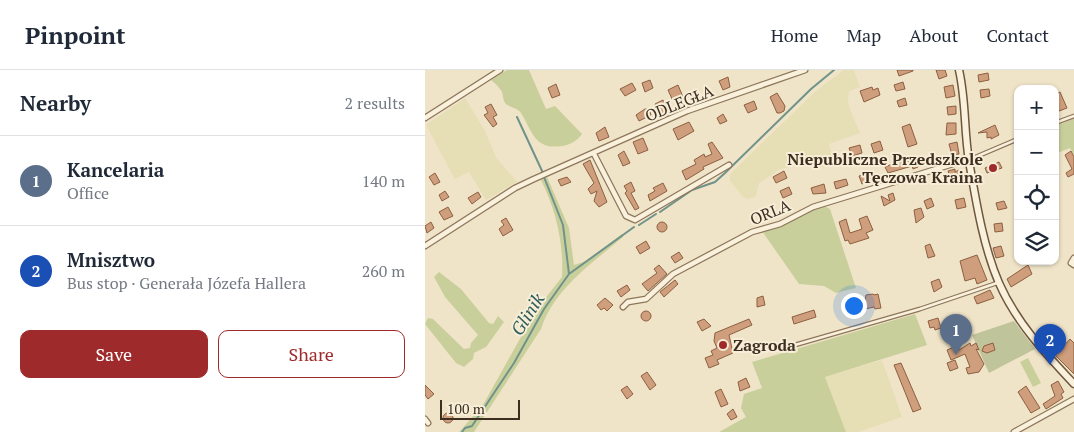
<!DOCTYPE html>
<html lang="en">
<head>
<meta charset="utf-8">
<style>
  :root { --surface:#fff; --page:#f6f6f7; --text:#1f2937; --muted:#747a83; --line:#e0e1e3; --accent:#9e2a2b }
  body { margin:0; font-family:"PT Serif",serif; background:var(--page); color:var(--text) }
  .controls { position:absolute; right:15px; top:15px; display:grid; overflow:hidden; border-radius:10px; box-shadow:0 1px 4px #0004 }
  .controls button { width:45px; height:45px; display:grid; place-items:center; padding:0; border:0; border-bottom:1px solid var(--line); background:var(--surface); color:var(--text); font:25px sans-serif }
  .scale { position:absolute; left:15px; bottom:12px; width:80px; box-sizing:border-box; padding-left:5px; border:2px solid #3d2e20; border-top:0; font-size:14px; line-height:18px; white-space:nowrap; color:#3d2e20; -webkit-text-stroke:4px #f7eed8; paint-order:stroke }
  .you { position:absolute; left:428px; top:235px; width:18px; height:18px; margin:-12px; border:4px solid #fff; border-radius:50%; background:#1a73e8; box-shadow:0 0 0 8px #1a73e833 }
  .badge { display:grid; place-items:center; width:32px; height:32px; border-radius:50%; background:var(--accent); color:#fff; font-size:16px; font-weight:700 }
  .pin { position:absolute; translate:-50% -41px; filter:drop-shadow(0 1px 2px #0008) }
  .pin::after { content:''; position:absolute; top:26px; width:18px; height:15px; background:inherit; clip-path:polygon(0 0,100% 0,50% 100%) }
  .list { margin:0; padding:0; list-style:none }
  h2 { display:flex; justify-content:space-between; align-items:center; height:65px; margin:0; padding:0 20px; font-size:21px }
  h2 small { font-size:16px; font-weight:400; color:var(--muted) }
  .list li { display:grid; grid-template-columns:32px 1fr auto; gap:15px; align-items:center; box-sizing:border-box; height:90px; padding:0 20px; border-top:1px solid var(--line) }
  .list b { display:block; font-size:19px; white-space:nowrap }
  .list p { margin:0; font-size:16px; white-space:nowrap; color:var(--muted) }
  .list em { font-size:16px; font-style:normal; color:var(--muted) }
  .actions { display:flex; gap:10px; padding:15px 20px }
  .actions a { flex:1; padding:11px 0; border:1px solid var(--accent); border-radius:10px; text-align:center; font-size:18px; color:var(--accent) }
  .actions .main { background:var(--accent); color:#fff }
  .icon { flex:none; width:28px; height:28px; fill:none; stroke:currentColor; stroke-width:2; stroke-linecap:round; stroke-linejoin:round }
  .map { position:relative; flex:none; width:649px; height:362px; overflow:hidden }
  header { display:flex; align-items:center; gap:30px; box-sizing:border-box; height:70px; padding:0 25px; background:var(--surface); border-bottom:1px solid var(--line) }
  header strong { font-size:24px }
  nav { display:flex; gap:28px; margin-inline-start:auto; font-size:18px }
  main { display:flex }
  aside { flex:1; background:var(--surface) }
  .map>svg:first-child { display:block }
</style>
</head>
<body>
<header>
<strong>Pinpoint</strong>
<nav><a>Home</a><a>Map</a><a>About</a><a>Contact</a></nav>
</header>
<main>
<aside>
<h2>Nearby<small>2 results</small></h2>
<ul class="list">
<li><span class="badge" style="background:#5c6f8a">1</span><div><b>Kancelaria</b><p>Office</p></div><em>140 m</em></li>
<li><span class="badge" style="background:#1a4fb4">2</span><div><b>Mnisztwo</b><p>Bus stop · Generała Józefa Hallera</p></div><em>260 m</em></li>
</ul>
<div class="actions"><a class="main">Save</a><a>Share</a></div>
</aside>
<div class="map">
<svg width="649" height="362" viewBox="0 0 649 362">
  <rect width="100%" height="100%" fill="#f0e4c8"/>
  <path fill="#e6deb5" d="M 419,0 L 429,0 L 435,17 L 424,21 L 423,28 L 424,37 L 435,63 L 404,74 L 409,94 L 397,97 L 369,96 L 355,99 L 334,113 L 331,126 L 324,129 L 318,127 L 305,111 L 305,104 L 391,21 Z
    M 40,28 L 60,61 L 71,87 L 92,112 L 61,130 L 44,102 L 30,109 L 1,55 Z
    M 457,290 L 477,347 L 433,362 L 421,362 L 400,307 Z"/>
  <path fill="#c9cf9b" d="M 82,0 L 104,0 L 121,39 L 130,36 L 157,64 C 152,71 145,75 137,76 C 110,80 108,63 96,43 C 92,37 84,38 80,33 C 78,30 78,25 77,22 C 74,17 70,13 66,10 Z
    M 649,49 L 649,85 L 645,78 L 630,84 L 630,56 Z
    M 122,107 L 144,158 L 149,195 L 161,191 L 197,164 L 198,167 C 166,194 129,219 116,259 L 49,362 L 34,362 L 58,335 L 111,240 L 137,207 C 139,174 131,140 116,110 Z
    M 399,136 L 405,139 L 431,218 L 411,223 L 399,216 L 374,214 L 337,161 Z
    M 14,202 L 36,219 L 64,253 L 68,254 L 73,246 L 79,252 L 61,277 L 49,283 L 48,289 L 39,297 L 31,293 L 0,254 L 3,248 L 8,249 L 39,279 L 45,278 L 46,273 L 53,265 L 20,227 L 9,207 Z
    M 490,244 L 502,275 L 400,307 L 421,362 L 294,362 L 321,347 L 316,338 L 319,324 L 337,318 L 327,292 Z
    M 603,288 L 616,313 L 608,317 L 595,292 Z"/>
  <path fill="#bfc49a" d="M 589,251 L 610,279 L 564,303 L 547,265 Z"/>
  <g fill="none" stroke-linecap="round" stroke-linejoin="round">
    <path stroke="#6f938a" stroke-width="2" d="M 92,47 L 118,103
      M 119,107 L 138,155 L 144,204
      M 235,142 L 267,120 L 290,112 L 300,103 L 386,19 L 409,0
      M 214,155 L 231,144
      M 37,362 L 40,358 L 47,356 L 89,293 L 119,239 L 144,204 L 209,157"/>
  </g>
  <path fill="#cf9f7d" stroke="#8d5f41" d="M 472,0 L 488,0 L 488,1 L 474,6 Z
    M 511,0 L 520,0 L 522,6 L 514,9 Z
    M 563,3 L 564,10 L 554,12 L 553,5 Z
    M 303,7 L 305,17 L 298,20 L 294,11 Z
    M 225,10 L 228,18 L 220,22 L 217,13 Z
    M 478,12 L 480,19 L 471,21 L 469,15 Z
    M 207,13 L 211,20 L 200,26 L 195,19 Z
    M 131,14 L 135,25 L 127,28 L 123,18 Z
    M 253,15 L 258,27 L 248,31 L 243,20 Z
    M 528,15 L 530,26 L 521,28 L 519,17 Z
    M 447,17 L 448,20 L 453,18 L 455,25 L 439,32 L 435,21 Z
    M 564,19 L 565,26 L 556,28 L 555,20 Z
    M 635,22 L 642,38 L 634,41 L 630,34 L 630,24 Z
    M 352,23 L 360,36 L 359,41 L 355,43 L 352,43 L 345,27 Z
    M 480,28 L 482,35 L 474,37 L 472,31 Z
    M 238,30 L 243,42 L 235,45 L 230,34 Z
    M 329,31 L 332,39 L 323,43 L 319,35 Z
    M 66,34 L 72,45 L 68,47 L 72,54 L 68,57 L 59,45 L 63,43 L 60,37 Z
    M 531,36 L 531,44 L 523,45 L 522,37 Z
    M 220,39 L 224,39 L 226,45 L 214,51 L 211,45 Z
    M 298,44 L 302,51 L 295,54 L 292,48 Z
    M 264,52 L 269,61 L 253,70 L 248,59 Z
    M 522,53 L 531,53 L 531,64 L 521,65 Z
    M 485,54 L 492,74 L 483,77 L 477,57 Z
    M 570,55 L 574,65 L 566,69 L 566,67 L 562,68 L 562,62 L 553,63 Z
    M 180,57 L 184,67 L 174,71 L 171,63 Z
    M 218,68 L 223,80 L 213,84 L 208,72 Z
    M 455,71 L 458,80 L 449,83 L 446,74 Z
    M 287,72 L 298,88 L 278,97 L 279,99 L 261,110 L 257,101 L 271,94 L 269,90 L 279,84 L 280,87 L 287,84 L 283,74 Z
    M 532,72 L 534,84 L 527,85 L 524,74 Z
    M 435,75 L 437,83 L 427,86 L 424,78 Z
    M 199,81 L 205,93 L 198,96 L 193,85 Z
    M 646,81 L 649,87 L 649,104 L 643,107 L 641,103 L 647,99 L 640,85 Z
    M 490,89 L 493,97 L 488,99 L 487,96 L 463,103 L 460,97 L 477,90 L 478,93 Z
    M 165,90 L 182,132 L 174,137 L 169,131 L 172,121 L 166,124 L 163,119 L 169,113 L 158,94 Z
    M 574,92 L 577,98 L 562,103 L 560,98 Z
    M 530,99 L 530,102 L 534,100 L 537,109 L 527,112 L 523,101 Z
    M 359,101 L 362,108 L 351,113 L 348,107 Z
    M 10,103 L 15,112 L 9,115 L 4,107 Z
    M 444,103 L 446,108 L 442,109 L 443,112 L 437,114 L 434,106 Z
    M 142,107 L 146,112 L 136,116 L 133,110 Z
    M 421,109 L 423,115 L 411,119 L 409,112 Z
    M 206,112 L 210,121 L 206,123 L 214,138 L 210,140 L 200,123 L 202,121 L 199,116 Z
    M 238,113 L 242,121 L 225,131 L 223,125 L 230,121 L 228,118 Z
    M 399,114 L 401,123 L 388,124 L 386,118 Z
    M 364,117 L 367,124 L 358,128 L 355,121 Z
    M 20,121 L 24,127 L 17,131 L 14,125 Z
    M 53,122 L 56,127 L 47,134 L 43,128 Z
    M 468,123 L 470,130 L 459,136 L 456,126 L 465,131 L 463,125 Z
    M 506,128 L 509,136 L 502,139 L 499,131 Z
    M 539,128 L 541,137 L 532,139 L 530,130 Z
    M 579,131 L 582,138 L 573,140 L 571,133 Z
    M 23,137 L 28,146 L 19,150 L 14,142 Z
    M 496,138 L 499,147 L 491,153 L 489,140 Z
    M 442,146 L 448,160 L 441,163 L 444,168 L 425,174 L 423,170 L 420,171 L 414,152 L 421,149 L 425,163 L 437,159 L 434,149 Z
    M 81,148 L 88,160 L 78,166 L 74,159 L 79,155 L 76,151 Z
    M232 157a5 5 0 1 1 10 0a5 5 0 1 1-10 0Z
    M 6,152 L 9,158 L 2,163 L 0,156 Z
    M 577,153 L 578,161 L 570,162 L 569,154 Z
    M 221,171 L 225,178 L 215,184 L 211,177 Z
    M 505,174 L 510,186 L 503,188 L 500,176 Z
    M 576,176 L 579,186 L 571,188 L 568,178 Z
    M 254,182 L 258,188 L 250,193 L 246,187 Z
    M 552,185 L 562,210 L 552,214 L 550,208 L 540,211 L 535,191 Z
    M 234,195 L 242,204 L 223,221 L 217,214 L 232,203 L 229,199 Z
    M 603,195 L 607,204 L 586,217 L 582,209 Z
    M 514,209 L 517,217 L 509,222 L 506,212 Z
    M 250,210 L 253,214 L 239,227 L 235,222 Z
    M 202,215 L 205,220 L 196,227 L 192,221 Z
    M 565,220 L 569,228 L 552,234 L 549,227 Z
    M 448,224 L 449,225 L 453,224 L 456,238 L 450,239 L 449,237 L 436,240 L 436,244 L 429,246 L 428,244 L 424,246 L 419,233 L 426,230 L 427,232 L 431,231 L 432,234 L 440,231 L 441,225 Z
    M 338,226 L 340,235 L 332,237 L 332,228 Z
    M 180,228 L 188,235 L 182,241 L 179,238 L 176,240 L 172,235 Z
    M 389,240 L 391,247 L 369,254 L 367,247 Z
    M216 246a5 5 0 1 1 10 0a5 5 0 1 1-10 0Z
    M 513,248 L 516,258 L 510,260 L 509,257 L 505,258 L 503,251 Z
    M 279,249 L 286,256 L 277,261 L 272,252 Z
    M 324,249 L 327,255 L 304,265 L 308,283 L 292,290 L 294,294 L 284,298 L 280,288 L 288,285 L 286,281 L 292,278 L 289,271 L 290,263 Z
    M 645,269 L 649,273 L 649,304 L 627,282 L 634,274 L 637,278 Z
    M 545,273 L 546,276 L 551,273 L 554,280 L 551,279 L 559,294 L 554,302 L 543,304 L 541,298 L 545,297 L 540,284 L 526,290 L 522,280 L 529,277 L 531,282 Z
    M 568,273 L 570,280 L 562,283 L 557,281 L 559,276 Z
    M 530,290 L 533,298 L 525,301 L 522,293 Z
    M 476,293 L 496,339 L 488,342 L 469,295 Z
    M 222,302 L 231,315 L 225,320 L 216,306 Z
    M 321,308 L 325,317 L 315,321 L 313,312 Z
    M 633,311 L 639,322 L 636,324 L 638,328 L 621,339 L 618,334 L 630,326 L 626,315 Z
    M 0,315 L 9,324 L 3,329 L 0,325 Z
    M 202,316 L 208,324 L 202,329 L 196,320 Z
    M 601,316 L 615,338 L 606,343 L 593,322 Z
    M 296,319 L 303,334 L 296,337 L 290,322 Z
    M 308,339 L 312,347 L 306,350 L 302,344 Z
    M18 348a5 5 0 1 1 10 0a5 5 0 1 1-10 0Z"/>
  <g fill="none" stroke-linecap="round" stroke-linejoin="round">
    <g stroke="#8d765c" stroke-width="5">
      <path id="lane" d="M 630,53 L 649,46
        M 546,89 L 593,69
        M 363,277 L 495,239 L 572,213"/>
    </g>
    <g stroke="#8d765c" stroke-width="7">
      <path id="street" d="M 0,48 L 75,0
        M 169,84 L 201,146 L 210,150 L 304,95
        M 0,176 L 90,118 L 109,109 L 262,41 L 380,0
        M 649,188 L 646,193 L 649,195
        M 198,237 L 203,232 L 221,229 L 248,204 L 327,162 L 355,154 L 388,137 L 544,89
        M 0,349 L 3,353
        M 589,362 L 649,329"/>
    </g>
    <g stroke="#6f573f" stroke-width="9">
      <path id="secondary" d="M 534,0 C 541,30 539,61 544,91 C 551,131 558,176 574,213 C 591,252 620,283 649,314"/>
    </g>
    <use href="#lane" stroke="#faf1dc" stroke-width="2.5"/>
    <use href="#street" stroke="#faf1dc" stroke-width="4.5"/>
    <use href="#secondary" stroke="#faf1dc" stroke-width="6"/>
  </g>
  <g fill="#9e2a2b" stroke="#f7eed8" stroke-width="2">
    <circle cx="568" cy="98" r="5"/>
    <circle cx="298" cy="275" r="5"/>
  </g>
  <g text-anchor="middle" dominant-baseline="central" stroke-width="4" stroke-linejoin="round" paint-order="stroke">
    <g font-size="16" fill="#3d2e20" stroke="#f7eed8">
      <text transform="translate(254 33) rotate(-22)">ODLEGŁA</text>
      <text transform="translate(345 142) rotate(-22)">ORLA</text>
    </g>
    <g font-size="16" font-weight="bold" fill="#3d2e20" stroke="#f7eed8" text-anchor="end">
      <text x="558" y="89">Niepubliczne Przedszkole<tspan x="558" dy="18">Tęczowa Kraina</tspan></text>
      <text x="308" y="275" text-anchor="start">Zagroda</text>
    </g>
    <g font-size="18" font-style="italic" fill="#2f5d5a" stroke="#f7eed8">
      <text transform="translate(102 244) rotate(-58)">Glinik</text>
    </g>
  </g>
</svg>
<div class="controls">
<button>+</button>
<button>−</button>
<button><svg class="icon" aria-label="locate" viewBox="0 0 24 24"><circle cx="12" cy="12" r="6"/><path d="M12 2v4M12 18v4M2 12h4M18 12h4"/></svg></button>
<button><svg class="icon" aria-label="layers" viewBox="0 0 24 24"><path d="M12 4l9 5-9 5-9-5zM3 14l9 5 9-5"/></svg></button>
</div>
<div class="scale">100 m</div>
<div class="you"></div>
<div class="pin badge" style="left:531px;top:285px;background:#5c6f8a">1</div>
<div class="pin badge" style="left:625px;top:295px;background:#1a4fb4">2</div>
</div>
</main>
</body>
</html>
